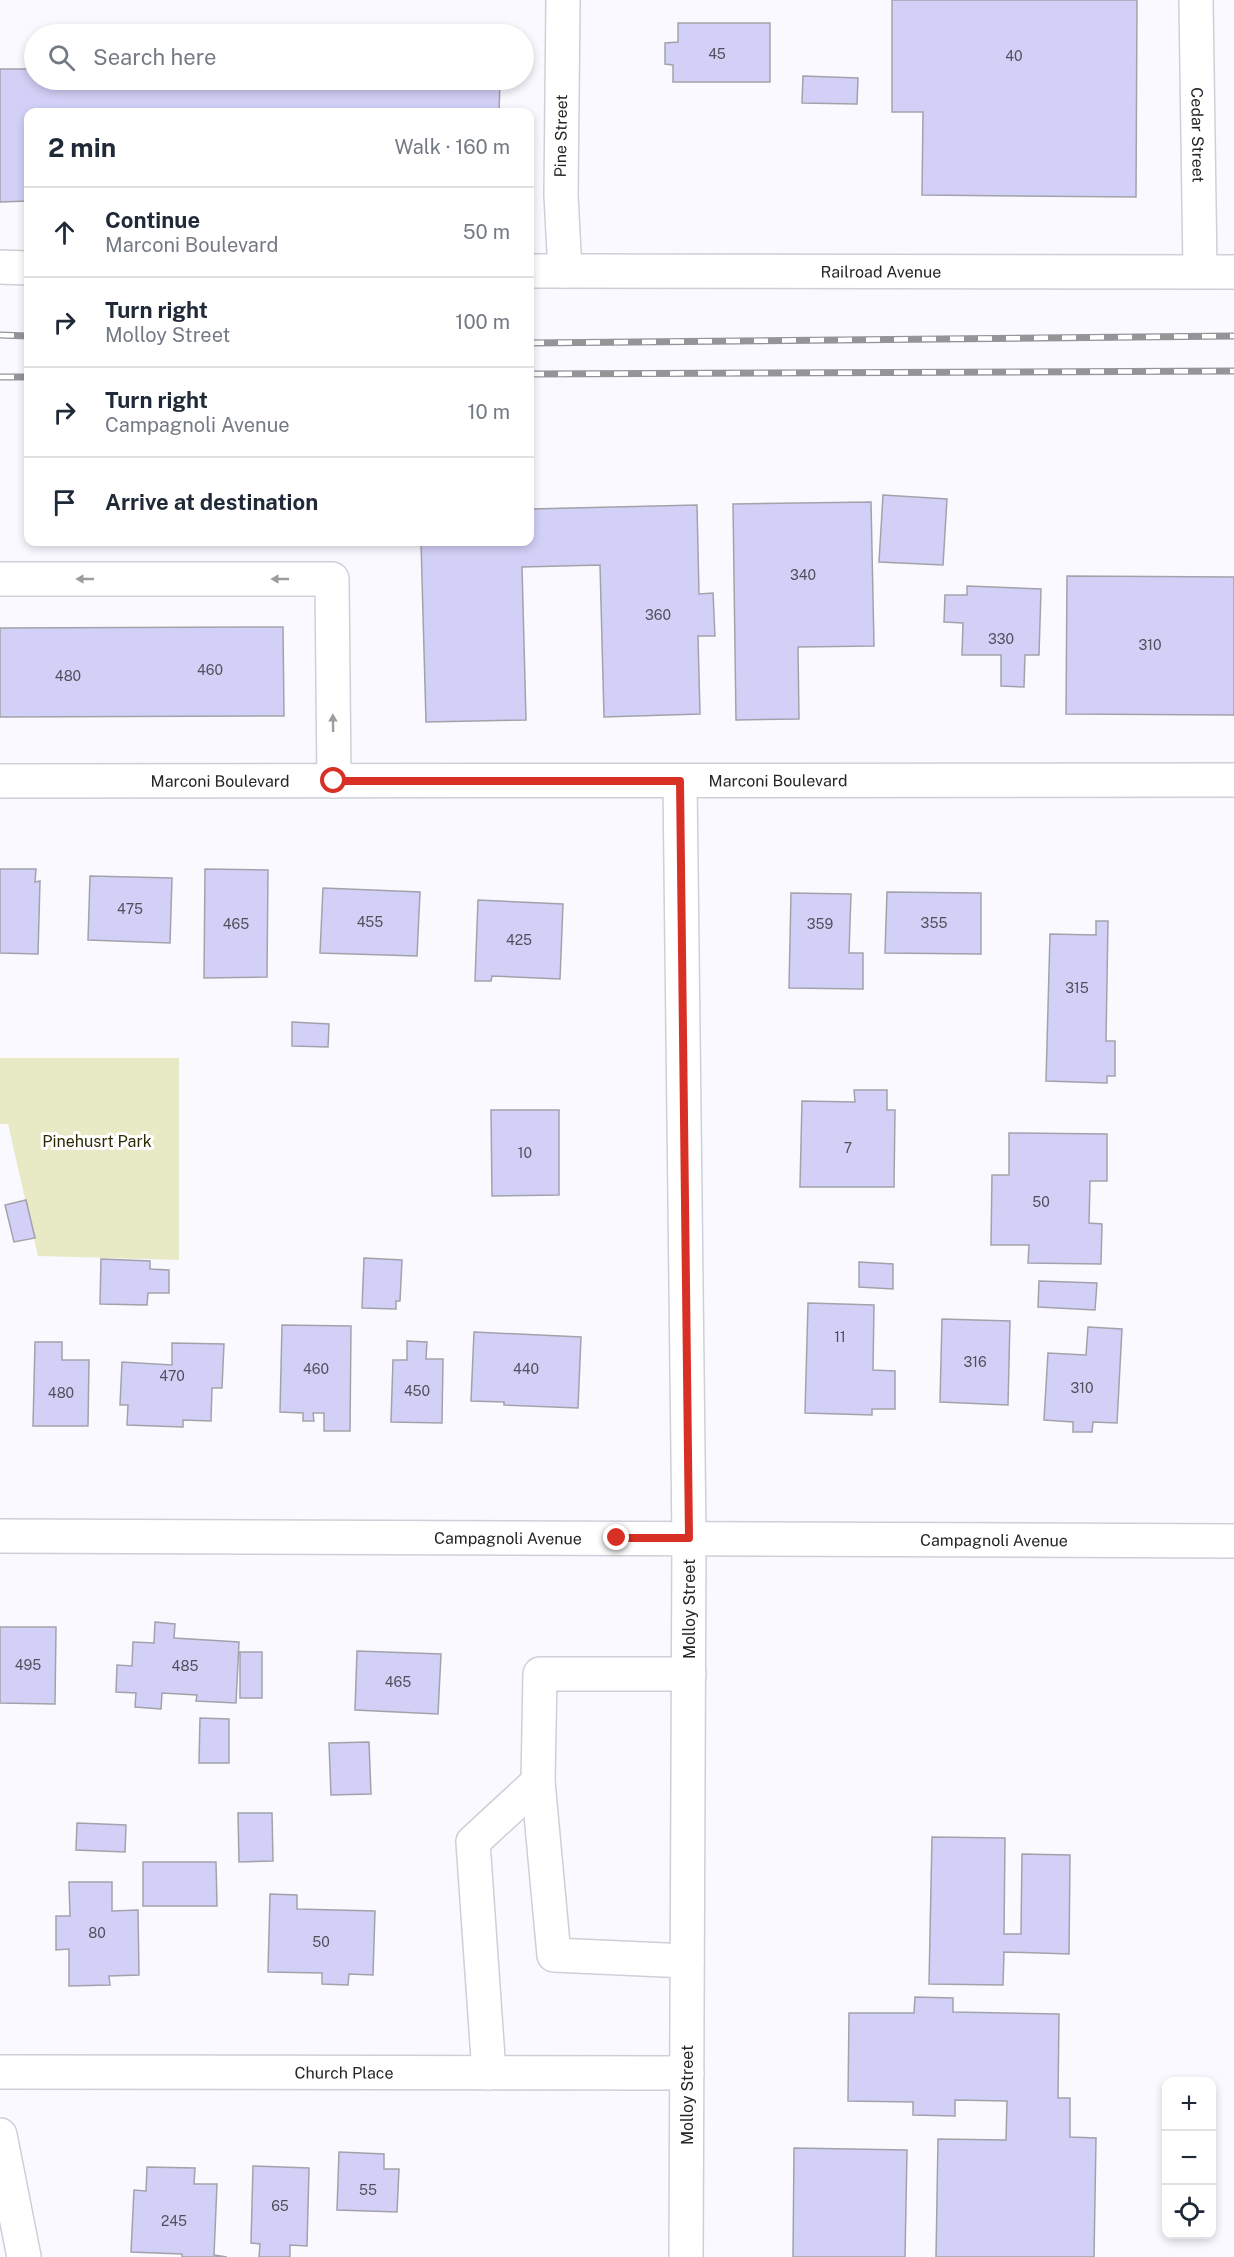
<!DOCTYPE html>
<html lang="en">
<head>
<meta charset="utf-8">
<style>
  :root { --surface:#fff; --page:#f2f2f3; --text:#1f2937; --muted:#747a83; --line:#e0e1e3 }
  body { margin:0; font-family:"Public Sans",sans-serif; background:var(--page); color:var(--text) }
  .controls { position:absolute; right:18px; bottom:18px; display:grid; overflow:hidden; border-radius:12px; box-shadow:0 3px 9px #0003 }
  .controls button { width:54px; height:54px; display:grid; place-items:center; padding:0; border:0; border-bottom:2px solid var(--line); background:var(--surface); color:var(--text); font:30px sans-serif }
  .stop { position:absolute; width:18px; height:18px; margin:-14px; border:4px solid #d93025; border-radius:50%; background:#fff }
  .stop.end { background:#d93025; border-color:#fff; box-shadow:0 2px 6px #0008 }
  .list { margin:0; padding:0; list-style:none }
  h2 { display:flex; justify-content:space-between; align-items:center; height:78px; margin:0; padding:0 24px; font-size:26px }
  h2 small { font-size:20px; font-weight:400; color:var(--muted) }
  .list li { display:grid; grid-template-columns:39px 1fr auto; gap:18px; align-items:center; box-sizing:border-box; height:90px; padding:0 24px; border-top:2px solid var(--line) }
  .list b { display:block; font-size:22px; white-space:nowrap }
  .list p { margin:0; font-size:20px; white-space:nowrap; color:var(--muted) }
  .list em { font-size:20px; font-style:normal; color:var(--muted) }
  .icon { flex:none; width:33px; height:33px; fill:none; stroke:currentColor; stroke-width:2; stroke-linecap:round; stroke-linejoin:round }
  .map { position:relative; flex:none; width:1234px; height:2257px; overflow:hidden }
  .search { position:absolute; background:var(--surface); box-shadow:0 3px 9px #0003; left:24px; top:24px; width:510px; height:66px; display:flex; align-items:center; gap:15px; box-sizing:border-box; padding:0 21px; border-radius:33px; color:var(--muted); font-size:22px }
  .panel { position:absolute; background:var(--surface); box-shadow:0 3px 9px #0003; left:24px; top:108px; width:510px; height:438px; border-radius:12px }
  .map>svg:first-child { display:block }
</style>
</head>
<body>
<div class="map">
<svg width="1234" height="2257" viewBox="0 0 1234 2257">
  <rect width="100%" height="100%" fill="#f9f9ff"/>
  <path fill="#e8eac5" d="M 0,1058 L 179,1058 L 179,1260 L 38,1256 L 8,1124 L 0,1124 Z"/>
  <path fill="#d3d0f7" stroke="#a3a2ab" stroke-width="1.5" d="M 892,0 L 1137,0 L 1136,197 L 922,195 L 923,112 L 892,112 Z
    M 678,23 L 770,23 L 770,82 L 673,82 L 673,65 L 665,64 L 665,43 L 678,42 Z
    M 0,69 L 34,69 L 34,80 L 500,80 L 499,112 L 28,112 L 28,201 L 0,202 Z
    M 803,76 L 858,78 L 857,104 L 802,103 Z
    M 883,495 L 947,499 L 943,565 L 879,562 Z
    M 871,502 L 874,646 L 798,647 L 799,719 L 736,720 L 733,504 Z
    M 697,505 L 699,594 L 713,593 L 715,636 L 698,636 L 700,714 L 604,717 L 600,565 L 522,567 L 526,720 L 426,722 L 421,542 L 530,542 L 530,509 Z
    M 1067,576 L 1234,577 L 1234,715 L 1066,714 Z
    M 967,586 L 1041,589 L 1039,655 L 1025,655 L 1024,687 L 1001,686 L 1001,655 L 962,655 L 963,623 L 944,622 L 945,595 L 967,595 Z
    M 283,627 L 284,716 L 0,717 L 0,628 Z
    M 0,869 L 36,869 L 35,882 L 40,881 L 38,954 L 0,953 Z
    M 205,869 L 268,870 L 267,977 L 204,978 Z
    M 90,876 L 172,878 L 170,943 L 88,940 Z
    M 323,888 L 420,892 L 417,956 L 320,953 Z
    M 887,892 L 981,893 L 981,954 L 885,953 Z
    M 791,893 L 851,894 L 849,953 L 863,953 L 863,989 L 789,988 Z
    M 478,900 L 563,904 L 560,979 L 492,976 L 491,981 L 475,981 Z
    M 1096,921 L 1108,921 L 1106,1041 L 1115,1041 L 1115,1076 L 1107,1076 L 1107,1083 L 1046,1081 L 1050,934 L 1096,935 Z
    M 292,1022 L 329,1024 L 328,1047 L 292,1046 Z
    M 854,1090 L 887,1090 L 887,1110 L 895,1110 L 894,1187 L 800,1187 L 802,1101 L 855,1102 Z
    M 491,1110 L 559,1110 L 559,1195 L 492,1196 Z
    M 1009,1133 L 1107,1134 L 1107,1181 L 1090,1181 L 1089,1223 L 1102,1224 L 1101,1264 L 1028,1263 L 1029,1245 L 991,1245 L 992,1175 L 1009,1175 Z
    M 26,1200 L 35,1238 L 14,1242 L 5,1205 Z
    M 364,1258 L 402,1260 L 400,1301 L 396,1301 L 396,1309 L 362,1308 Z
    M 101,1259 L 150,1261 L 150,1269 L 169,1270 L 169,1293 L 148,1293 L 147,1305 L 100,1304 Z
    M 859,1262 L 893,1264 L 893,1289 L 859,1287 Z
    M 1039,1281 L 1097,1283 L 1095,1310 L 1038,1307 Z
    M 808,1303 L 874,1305 L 873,1370 L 895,1371 L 895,1409 L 872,1409 L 872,1415 L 805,1413 Z
    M 942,1319 L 1010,1321 L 1008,1405 L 940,1402 Z
    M 282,1325 L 351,1326 L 350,1431 L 324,1431 L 324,1413 L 313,1413 L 314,1421 L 303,1421 L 303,1413 L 280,1412 Z
    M 1088,1327 L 1122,1329 L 1117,1423 L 1093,1422 L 1092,1432 L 1073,1432 L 1073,1422 L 1044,1420 L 1048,1353 L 1086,1355 Z
    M 474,1332 L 581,1337 L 578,1408 L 504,1405 L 504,1402 L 471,1401 Z
    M 407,1341 L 427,1342 L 426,1359 L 443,1359 L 442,1423 L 391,1422 L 393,1360 L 407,1360 Z
    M 35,1342 L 62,1342 L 62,1360 L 89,1360 L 88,1426 L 33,1426 Z
    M 172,1343 L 224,1344 L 222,1388 L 212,1388 L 211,1421 L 183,1420 L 183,1427 L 127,1425 L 128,1405 L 120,1405 L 122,1362 L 172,1365 Z
    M 155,1622 L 175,1624 L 174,1638 L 239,1642 L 236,1703 L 196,1701 L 197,1695 L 162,1693 L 161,1709 L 135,1707 L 136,1693 L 116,1692 L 117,1665 L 132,1666 L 133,1642 L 154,1643 Z
    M 0,1627 L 56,1627 L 55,1704 L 0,1703 Z
    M 357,1651 L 441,1654 L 438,1714 L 355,1710 Z
    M 240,1652 L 262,1652 L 262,1698 L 240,1698 Z
    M 200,1718 L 229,1719 L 229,1763 L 199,1763 Z
    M 369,1742 L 371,1794 L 331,1795 L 329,1743 Z
    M 238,1813 L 272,1813 L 273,1861 L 239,1862 Z
    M 77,1823 L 126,1825 L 125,1852 L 76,1850 Z
    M 932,1837 L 1005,1838 L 1004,1934 L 1021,1934 L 1022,1854 L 1070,1855 L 1069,1954 L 1004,1952 L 1003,1985 L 929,1984 Z
    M 143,1862 L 216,1862 L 217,1906 L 143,1906 Z
    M 69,1882 L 112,1882 L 112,1911 L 138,1910 L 139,1975 L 109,1976 L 110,1985 L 69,1986 L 69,1949 L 56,1950 L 56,1916 L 70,1916 Z
    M 270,1894 L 297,1895 L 297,1909 L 375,1911 L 373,1975 L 349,1974 L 348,1985 L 322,1984 L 322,1973 L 268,1972 Z
    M 915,1997 L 953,1998 L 953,2012 L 1059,2014 L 1058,2098 L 1070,2098 L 1070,2137 L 1096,2138 L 1094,2257 L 936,2257 L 938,2139 L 1006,2140 L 1007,2101 L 955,2100 L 955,2116 L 913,2115 L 913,2102 L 848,2101 L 849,2013 L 914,2013 Z
    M 794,2148 L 907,2150 L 905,2257 L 793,2257 Z
    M 339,2152 L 384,2154 L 384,2169 L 399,2169 L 397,2212 L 337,2210 Z
    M 253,2166 L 309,2168 L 307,2246 L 290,2245 L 290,2257 L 259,2257 L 260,2244 L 251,2243 Z
    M 147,2167 L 195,2168 L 194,2184 L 217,2184 L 214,2255 L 227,2257 L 182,2257 L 182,2254 L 131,2252 L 134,2190 L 146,2191 Z"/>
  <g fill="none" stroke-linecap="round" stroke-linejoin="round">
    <g stroke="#ced0d9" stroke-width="36">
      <g id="minor">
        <path d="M 563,0 L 561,195 L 565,271"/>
        <path id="s1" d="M 1196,0 L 1200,271"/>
        <path d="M 0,267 L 28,268"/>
        <path id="s2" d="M 530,271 L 1234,272"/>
        <path d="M 0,579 L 332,579 L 334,781"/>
        <path id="s3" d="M 0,781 L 1234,780"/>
        <path d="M 680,781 L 689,1538 L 686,2257"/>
        <path id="s4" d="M 0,1536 L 1234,1541"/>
        <path d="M 538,1782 L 554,1955 L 687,1961"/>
        <path id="s5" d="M 0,2072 L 687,2073"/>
        <path d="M 489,2073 L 473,1842 L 538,1782 L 540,1674 L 689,1674"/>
        <path d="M 0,2135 L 24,2257"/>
      </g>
    </g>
    <use href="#minor" stroke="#fff" stroke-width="33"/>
    <g stroke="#949499" stroke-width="7">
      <path id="rail" d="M 0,335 L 28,336
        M 530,343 L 1234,336
        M 530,374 L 1234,371
        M 0,377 L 28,377"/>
    </g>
    <use href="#rail" stroke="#fff" stroke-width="4.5" stroke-dasharray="14" stroke-linecap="butt"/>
  </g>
  <defs><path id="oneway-solid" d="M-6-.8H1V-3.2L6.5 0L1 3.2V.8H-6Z" transform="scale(1.5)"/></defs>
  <g fill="#9c9d9e">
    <use href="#oneway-solid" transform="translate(85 579) rotate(-180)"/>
    <use href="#oneway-solid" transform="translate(280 579) rotate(-180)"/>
    <use href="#oneway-solid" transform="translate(333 723) rotate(-91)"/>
  </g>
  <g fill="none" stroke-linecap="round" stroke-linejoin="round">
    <path stroke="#d93025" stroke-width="8" d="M 334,781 L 680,781 L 689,1538 L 617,1538"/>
  </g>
  <g text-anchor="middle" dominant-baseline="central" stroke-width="6" stroke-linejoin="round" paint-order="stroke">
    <g font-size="14" fill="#50505c">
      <text x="717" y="54">45</text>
      <text x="1014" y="56">40</text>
      <text x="803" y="575">340</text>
      <text x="658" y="615">360</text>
      <text x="1001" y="639">330</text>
      <text x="1150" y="645">310</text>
      <text x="210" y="670">460</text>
      <text x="68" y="676">480</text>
      <text x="130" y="909">475</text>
      <text x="370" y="922">455</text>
      <text x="934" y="923">355</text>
      <text x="236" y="924">465</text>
      <text x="820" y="924">359</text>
      <text x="519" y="940">425</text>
      <text x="1077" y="988">315</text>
      <text x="848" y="1148">7</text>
      <text x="525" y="1153">10</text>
      <text x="1041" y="1202">50</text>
      <text x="840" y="1337">11</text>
      <text x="975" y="1362">316</text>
      <text x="316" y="1369">460</text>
      <text x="526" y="1369">440</text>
      <text x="172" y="1376">470</text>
      <text x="1082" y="1388">310</text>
      <text x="417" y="1391">450</text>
      <text x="61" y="1393">480</text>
      <text x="28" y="1665">495</text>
      <text x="185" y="1666">485</text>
      <text x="398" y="1682">465</text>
      <text x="97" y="1933">80</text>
      <text x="321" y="1942">50</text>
      <text x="368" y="2190">55</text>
      <text x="280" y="2206">65</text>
      <text x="174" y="2221">245</text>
    </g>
    <g font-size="16" fill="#242528" stroke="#fff">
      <text transform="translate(561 136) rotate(-89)">Pine Street</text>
      <text stroke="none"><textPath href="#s1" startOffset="135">Cedar Street</textPath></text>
      <text stroke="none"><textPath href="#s2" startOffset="351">Railroad Avenue</textPath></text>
      <text stroke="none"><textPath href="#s3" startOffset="220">Marconi Boulevard</textPath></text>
      <text stroke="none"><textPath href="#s3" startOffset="778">Marconi Boulevard</textPath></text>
      <text stroke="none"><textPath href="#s4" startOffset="508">Campagnoli Avenue</textPath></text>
      <text stroke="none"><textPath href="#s4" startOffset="994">Campagnoli Avenue</textPath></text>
      <text transform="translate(689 1609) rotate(-90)">Molloy Street</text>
      <text stroke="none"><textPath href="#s5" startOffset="344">Church Place</textPath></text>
      <text transform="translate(687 2095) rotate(-90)">Molloy Street</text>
    </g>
    <g font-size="16" fill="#2c2c04" stroke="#fff">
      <text x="97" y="1141">Pinehusrt Park</text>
    </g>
  </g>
</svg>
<div class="controls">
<button>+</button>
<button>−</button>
<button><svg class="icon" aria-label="locate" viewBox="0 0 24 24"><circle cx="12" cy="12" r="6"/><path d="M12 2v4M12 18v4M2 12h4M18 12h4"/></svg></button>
</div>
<div class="stop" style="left:334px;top:781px"></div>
<div class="stop end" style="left:617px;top:1538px"></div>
<div class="search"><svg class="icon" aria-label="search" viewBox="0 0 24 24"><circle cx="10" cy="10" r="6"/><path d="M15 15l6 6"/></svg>Search here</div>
<section class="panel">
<h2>2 min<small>Walk · 160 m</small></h2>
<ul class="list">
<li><svg class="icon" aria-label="ahead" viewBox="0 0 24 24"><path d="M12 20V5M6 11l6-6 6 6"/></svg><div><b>Continue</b><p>Marconi Boulevard</p></div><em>50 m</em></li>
<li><svg class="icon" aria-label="right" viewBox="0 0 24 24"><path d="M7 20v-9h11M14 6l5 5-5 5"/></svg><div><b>Turn right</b><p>Molloy Street</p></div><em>100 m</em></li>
<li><svg class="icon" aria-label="right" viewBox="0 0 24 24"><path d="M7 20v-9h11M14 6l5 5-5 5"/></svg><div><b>Turn right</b><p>Campagnoli Avenue</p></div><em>10 m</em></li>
<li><svg class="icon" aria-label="arrive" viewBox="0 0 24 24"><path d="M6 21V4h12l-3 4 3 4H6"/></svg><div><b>Arrive at destination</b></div></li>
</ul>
</section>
</div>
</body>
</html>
